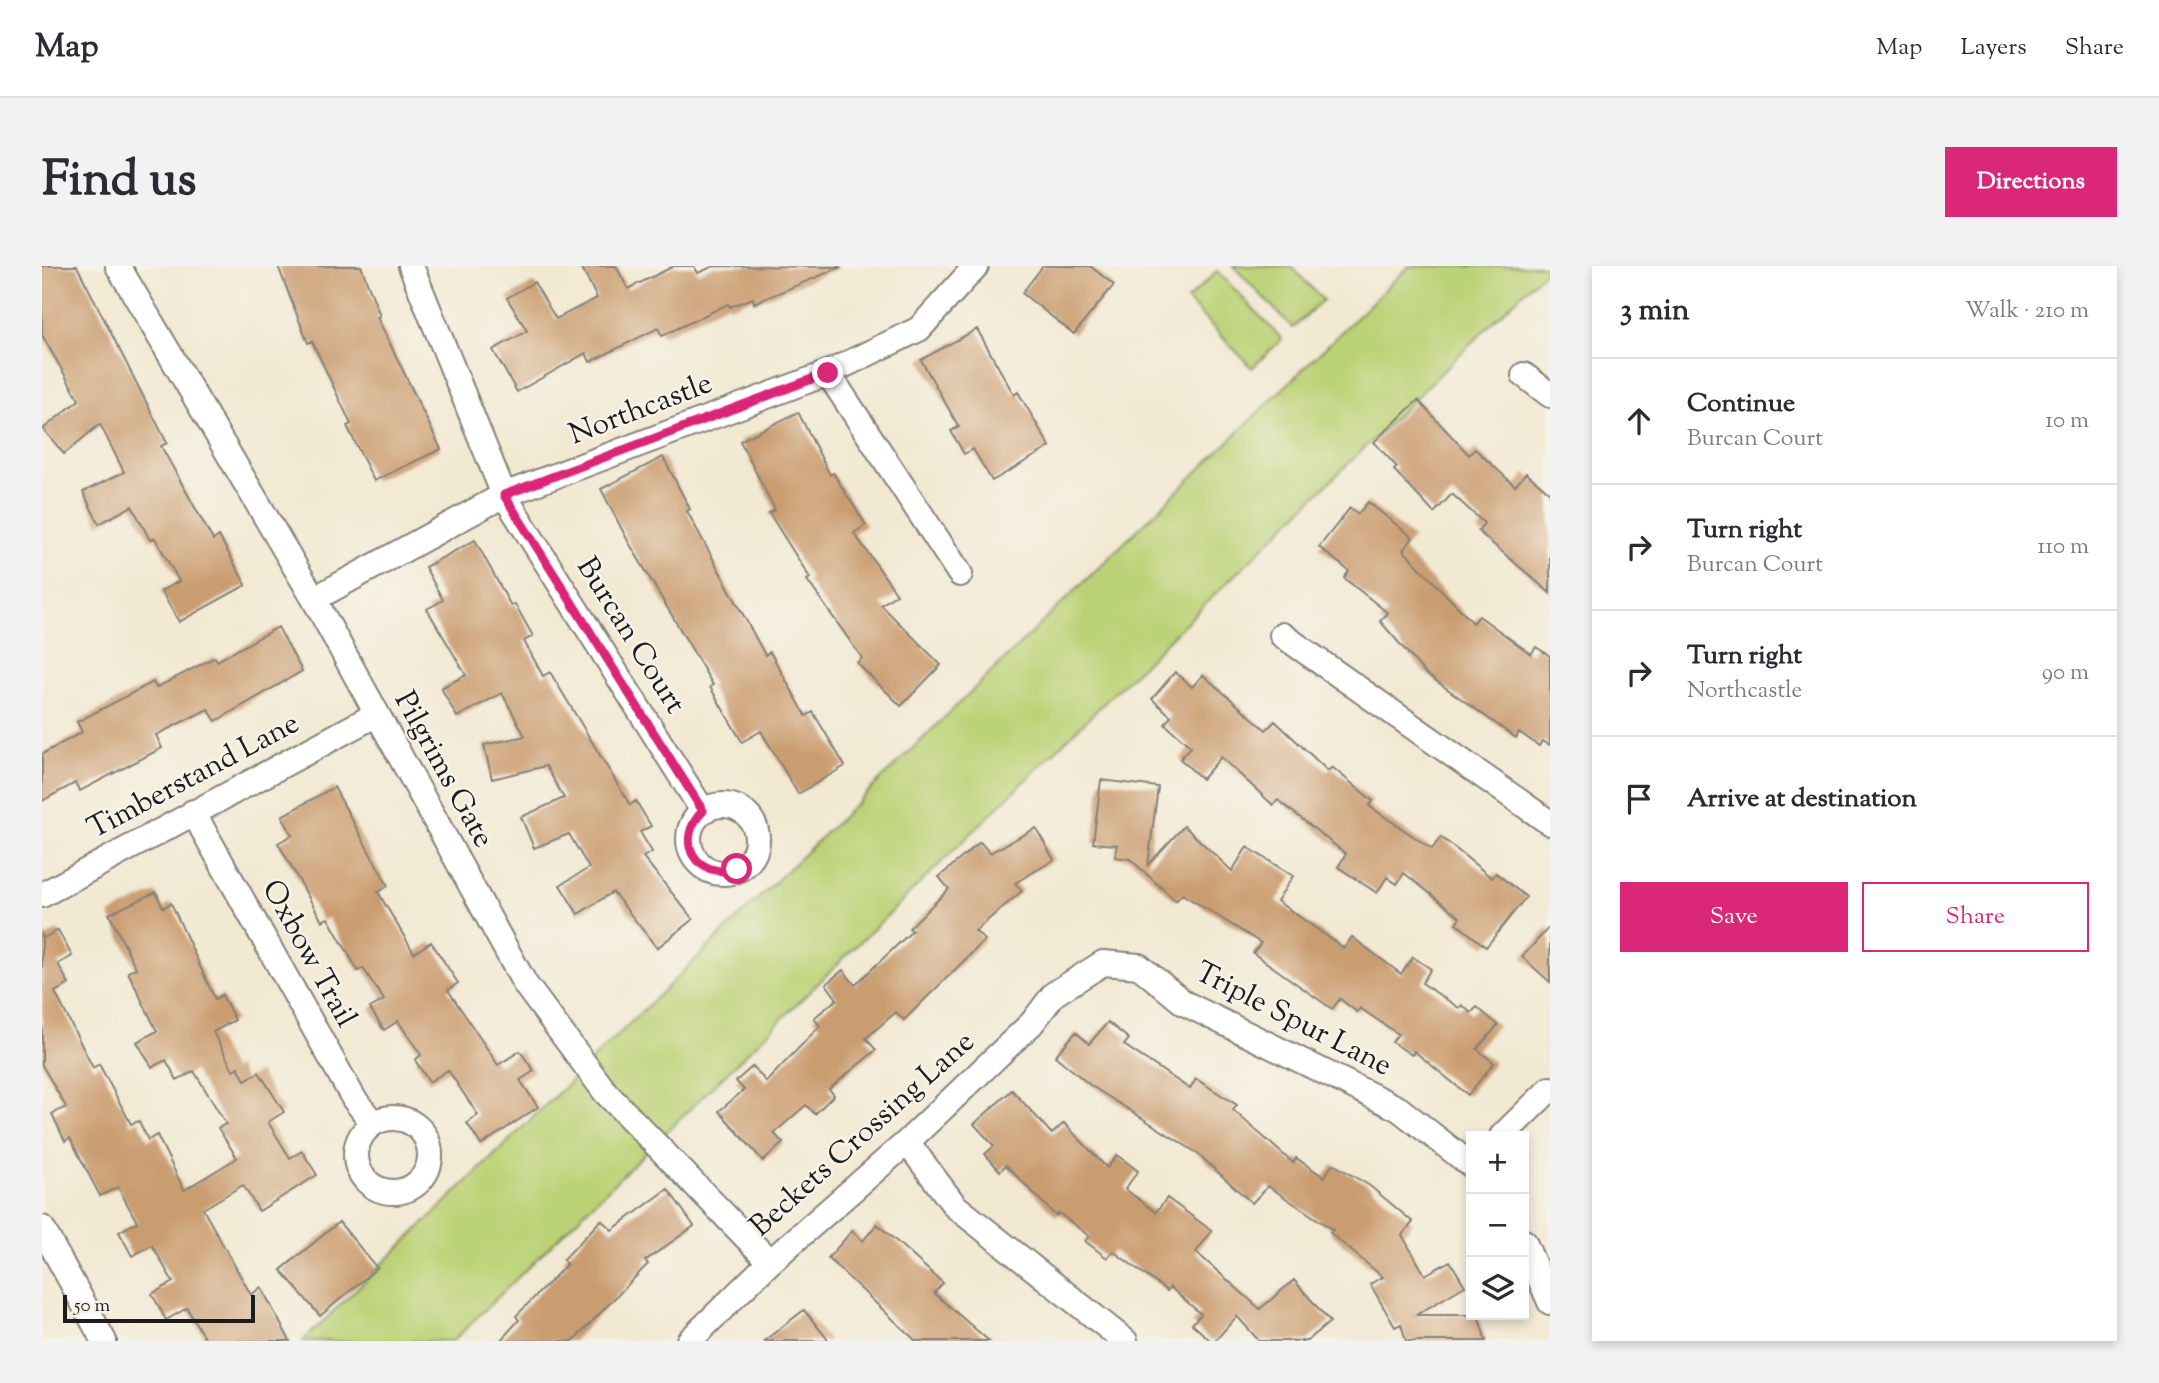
<!DOCTYPE html>
<html lang="en">
<head>
<meta charset="utf-8">
<style>
  :root { --surface:#fff; --page:#f2f2f3; --text:#2b2b33; --muted:#7c7c81; --line:#e1e1e2; --accent:#db2777 }
  body { margin:0; font-family:"Sorts Mill Goudy",serif; background:var(--page); color:var(--text) }
  .controls { position:absolute; right:21px; bottom:21px; display:grid; overflow:hidden; border-radius:0px; box-shadow:0 4px 10px #0003 }
  .controls button { width:63px; height:63px; display:grid; place-items:center; padding:0; border:0; border-bottom:2px solid var(--line); background:var(--surface); color:var(--text); font:35px sans-serif }
  .scale { position:absolute; left:21px; bottom:18px; width:192px; box-sizing:border-box; padding-left:7px; border:4px solid #1c1c1c; border-top:0; font-size:19px; line-height:24px; white-space:nowrap; color:#1c1c1c; -webkit-text-stroke:5px #f7f3e8; paint-order:stroke }
  .stop { position:absolute; width:21px; height:21px; margin:-16px; border:5px solid #db2777; border-radius:50%; background:#fff }
  .stop.end { background:#db2777; border-color:#fff; box-shadow:0 2px 7px #0008 }
  .list { margin:0; padding:0; list-style:none }
  h2 { display:flex; justify-content:space-between; align-items:center; height:91px; margin:0; padding:0 28px; font-size:30px }
  h2 small { font-size:23px; font-weight:400; color:var(--muted) }
  .list li { display:grid; grid-template-columns:46px 1fr auto; gap:21px; align-items:center; box-sizing:border-box; height:126px; padding:0 28px; border-top:2px solid var(--line) }
  .list b { display:block; font-size:26px; white-space:nowrap }
  .list p { margin:0; font-size:23px; white-space:nowrap; color:var(--muted) }
  .list em { font-size:23px; font-style:normal; color:var(--muted) }
  .actions { display:flex; gap:14px; padding:21px 28px }
  .actions a { flex:1; padding:16px 0; border:2px solid var(--accent); border-radius:0px; text-align:center; font-size:24px; color:var(--accent) }
  .actions .main { background:var(--accent); color:#fff }
  .icon { flex:none; width:38px; height:38px; fill:none; stroke:currentColor; stroke-width:2; stroke-linecap:round; stroke-linejoin:round }
  .map { position:relative; flex:none; width:1508px; height:1075px; overflow:hidden; border-radius:0px }
  header { display:flex; align-items:center; gap:42px; box-sizing:border-box; height:98px; padding:0 35px; background:var(--surface); border-bottom:2px solid var(--line) }
  header strong { font-size:33px }
  nav { display:flex; gap:38px; margin-inline-start:auto; font-size:24px }
  .intro { display:flex; align-items:center; justify-content:space-between; box-sizing:border-box; height:168px; padding:0 42px }
  h1 { margin:0; font-size:49px }
  .button { padding:18px 32px; border-radius:0px; background:var(--accent); color:#fff; font-size:24px; font-weight:700 }
  main { display:flex; gap:42px; padding:0 42px }
  aside { flex:1; background:var(--surface); border-radius:0px; box-shadow:0 4px 10px #0003 }
  .map>svg:first-child { display:block }
</style>
</head>
<body>
<header>
<strong>Map</strong>
<nav><a>Map</a><a>Layers</a><a>Share</a></nav>
</header>
<div class="intro"><h1>Find us</h1><a class="button">Directions</a></div>
<main>
<div class="map">
<svg width="1508" height="1075" viewBox="0 0 1508 1075">
  <rect width="100%" height="100%" fill="#f7f3e8"/>
  <filter id="ink" filterUnits="userSpaceOnUse"><feTurbulence type="fractalNoise" baseFrequency=".0143" numOctaves="2"/><feDisplacementMap in="SourceGraphic" scale="14" xChannelSelector="R" yChannelSelector="G"/><feConvolveMatrix kernelMatrix="1 2 1 2 8 2 1 2 1" color-interpolation-filters="sRGB"/></filter>
  <filter id="wash" filterUnits="userSpaceOnUse"><feTurbulence type="fractalNoise" baseFrequency=".00686" numOctaves="4" result="noise"/><feDisplacementMap in="SourceGraphic" scale="28" xChannelSelector="R" yChannelSelector="G"/><feGaussianBlur stdDeviation="1.57" result="paint"/><feColorMatrix in="noise" values="0 0 0 0 0 0 0 0 0 0 0 0 0 0 0 0 0 1.4 0 .05"/><feComposite in="paint" operator="in"/></filter>
  <g filter="url(#wash)">
    <rect width="100%" height="100%" fill="#f2e9d3"/>
    <path fill="#bbd175" stroke="#6c7648" stroke-width="2" d="M 1191,0 L 1249,0 L 1281,34 L 1251,62 Z
      M 1367,0 L 1508,0 L 411,1075 L 261,1075 Z
      M 1175,5 L 1240,73 L 1210,102 L 1145,34 Z"/>
    <g id="blocks">
      <path fill="#ca9d71" d="M 0,0 L 35,0 L 125,177 L 119,180 L 171,274 L 177,270 L 204,319 L 137,356 L 119,325 L 137,315 L 113,272 L 108,274 L 90,240 L 57,258 L 41,226 L 82,206 L 58,158 L 22,188 L 1,163 L 37,134 L 0,69 Z
        M 236,0 L 319,0 L 338,50 L 335,51 L 399,183 L 332,215 L 305,160 L 309,158 L 270,75 L 266,77 Z
        M 539,0 L 574,0 L 586,23 L 632,0 L 652,0 L 656,7 L 672,0 L 799,1 L 712,37 L 711,32 L 688,41 L 686,38 L 620,70 L 616,62 L 548,96 L 544,87 L 475,126 L 451,84 L 485,65 L 465,32 L 492,16 L 514,53 L 555,32 Z
        M 1001,0 L 1048,0 L 1072,19 L 1032,68 L 980,27 Z
        M 935,63 L 972,129 L 976,126 L 1008,181 L 950,215 L 931,183 L 922,188 L 909,165 L 917,161 L 879,94 Z
        M 1376,134 L 1427,189 L 1433,183 L 1473,220 L 1484,207 L 1508,227 L 1508,327 L 1436,265 L 1442,257 L 1410,228 L 1392,247 L 1352,204 L 1355,201 L 1332,176 Z
        M 756,146 L 788,209 L 791,207 L 824,259 L 812,267 L 855,328 L 839,339 L 899,399 L 859,440 L 815,397 L 820,392 L 765,314 L 768,312 L 727,247 L 733,244 L 698,175 Z
        M 621,191 L 648,243 L 645,245 L 723,389 L 728,386 L 764,450 L 771,446 L 803,500 L 756,528 L 719,465 L 700,476 L 668,421 L 671,419 L 586,275 L 559,223 Z
        M 1326,236 L 1371,272 L 1361,284 L 1431,357 L 1437,350 L 1489,388 L 1494,381 L 1508,390 L 1508,479 L 1500,475 L 1497,480 L 1477,466 L 1474,472 L 1383,407 L 1338,355 L 1346,347 L 1302,312 L 1307,305 L 1277,281 L 1308,242 L 1316,248 Z
        M 433,274 L 469,340 L 473,338 L 491,370 L 482,375 L 501,410 L 508,406 L 588,539 L 594,535 L 609,560 L 598,566 L 610,586 L 601,591 L 651,653 L 615,682 L 571,626 L 536,648 L 518,619 L 547,602 L 527,568 L 492,582 L 479,551 L 522,532 L 504,500 L 450,513 L 442,479 L 483,470 L 460,427 L 415,451 L 399,422 L 424,409 L 385,343 L 401,334 L 383,301 Z
        M 236,361 L 260,405 L 174,455 L 166,443 L 114,469 L 120,482 L 38,525 L 33,517 L 0,535 L 0,488 L 40,466 L 35,456 L 111,416 L 114,422 L 173,391 L 175,395 Z
        M 1133,406 L 1150,421 L 1161,409 L 1224,464 L 1233,455 L 1286,505 L 1290,501 L 1331,535 L 1327,540 L 1390,583 L 1399,571 L 1450,612 L 1454,607 L 1484,631 L 1444,681 L 1414,657 L 1418,651 L 1362,607 L 1355,618 L 1345,611 L 1335,627 L 1296,601 L 1304,588 L 1236,534 L 1231,539 L 1179,491 L 1160,513 L 1138,493 L 1149,481 L 1123,458 L 1129,450 L 1110,433 Z
        M 1059,514 L 1116,521 L 1106,599 L 1142,560 L 1190,605 L 1205,581 L 1251,610 L 1235,635 L 1302,682 L 1310,671 L 1359,708 L 1371,691 L 1389,703 L 1380,717 L 1417,742 L 1420,739 L 1429,747 L 1435,741 L 1456,759 L 1435,783 L 1452,797 L 1426,829 L 1372,785 L 1370,789 L 1350,776 L 1356,768 L 1318,742 L 1315,746 L 1298,733 L 1290,743 L 1211,687 L 1219,677 L 1140,628 L 1134,635 L 1088,593 L 1073,591 L 1075,579 L 1051,577 Z
        M 292,521 L 346,620 L 336,626 L 372,687 L 389,676 L 416,717 L 406,724 L 456,799 L 478,785 L 492,805 L 478,814 L 496,841 L 439,879 L 425,857 L 436,849 L 406,804 L 387,816 L 373,794 L 379,789 L 356,755 L 342,764 L 328,742 L 342,734 L 321,702 L 316,705 L 286,652 L 280,655 L 236,577 L 250,569 L 240,550 Z
        M 994,562 L 1012,594 L 973,617 L 980,625 L 933,665 L 943,674 L 862,754 L 854,746 L 824,772 L 834,784 L 787,823 L 792,829 L 773,848 L 764,839 L 732,867 L 741,877 L 721,895 L 677,845 L 702,824 L 694,815 L 711,800 L 724,816 L 778,760 L 772,752 L 795,733 L 784,718 L 801,704 L 813,719 L 870,665 L 867,662 L 907,623 L 897,611 L 938,576 L 948,587 Z
        M 114,626 L 121,642 L 129,637 L 173,733 L 180,729 L 193,754 L 171,766 L 191,804 L 196,801 L 203,814 L 217,806 L 242,846 L 226,856 L 248,892 L 260,885 L 275,909 L 217,945 L 201,919 L 161,943 L 209,1029 L 219,1021 L 248,1075 L 164,1075 L 145,1042 L 124,1054 L 110,1028 L 131,1016 L 110,979 L 90,990 L 77,966 L 95,956 L 76,921 L 58,930 L 28,872 L 23,875 L 10,848 L 24,841 L 0,799 L 0,669 L 2,672 L 16,664 L 30,690 L 16,698 L 27,718 L 13,726 L 51,802 L 57,798 L 89,858 L 97,855 L 106,874 L 115,869 L 142,924 L 195,892 L 176,862 L 184,858 L 152,805 L 135,814 L 124,794 L 110,801 L 95,776 L 115,765 L 86,706 L 94,702 L 67,648 Z
        M 1508,660 L 1508,716 L 1480,691 Z
        M 1066,756 L 1087,773 L 1082,779 L 1148,823 L 1154,813 L 1195,839 L 1191,844 L 1251,897 L 1254,892 L 1282,911 L 1291,898 L 1328,920 L 1371,956 L 1360,969 L 1383,1009 L 1408,995 L 1423,1020 L 1374,1049 L 1436,1049 L 1444,1075 L 1364,1075 L 1359,1058 L 1353,1061 L 1328,1018 L 1341,1011 L 1288,967 L 1291,964 L 1226,920 L 1210,937 L 1155,887 L 1048,819 L 1013,790 L 1034,766 L 1047,778 Z
        M 970,824 L 1010,868 L 1022,857 L 1065,902 L 1075,889 L 1096,905 L 1083,923 L 1114,946 L 1125,932 L 1170,965 L 1154,986 L 1218,1043 L 1252,1014 L 1288,1056 L 1265,1075 L 1217,1075 L 1195,1050 L 1173,1075 L 1169,1075 L 1150,1058 L 1159,1048 L 1128,1021 L 1125,1025 L 1071,985 L 1065,992 L 1043,975 L 1047,970 L 1017,947 L 1014,950 L 964,899 L 958,905 L 943,888 L 952,880 L 932,858 Z
        M 626,923 L 652,960 L 603,995 L 606,998 L 531,1075 L 458,1075 L 477,1054 L 474,1050 L 525,998 L 521,994 L 559,954 L 570,964 Z
        M 297,956 L 335,1002 L 278,1050 L 239,1004 Z
        M 835,958 L 901,1017 L 892,1027 L 947,1075 L 874,1075 L 786,992 L 810,965 L 821,975 Z
        M 762,1044 L 787,1075 L 722,1075 Z"/>
    </g>
  </g>
  <g filter="url(#ink)">
    <use href="#blocks" fill-opacity="0" stroke="#878278" stroke-width="2"/>
    <g fill="none" stroke-linecap="round" stroke-linejoin="round">
      <g stroke="#878278" stroke-width="28">
        <path id="minor" d="M 76,0 L 272,333 L 483,718 L 564,827 L 728,996
          M 369,0 L 462,229 L 661,545
          M 786,107 L 918,308
          M 1482,109 L 1508,129
          M 272,333 L 462,229 L 786,107 L 877,63 L 934,0
          M 1240,369 L 1508,557
          M647 573a34 34 0 1 1 68 0a34 34 0 1 1-68 0Z
          M 151,546 L 312,833 L 331,857
          M 0,629 L 335,448
          M314 889a37 37 0 1 1 74 0a37 37 0 1 1-74 0Z
          M 1460,870 L 1508,823
          M 865,876 L 913,940 L 1083,1075
          M 0,962 L 62,1075
          M 1482,976 L 1508,1036
          M 647,1075 L 728,996 L 865,876 L 990,757 L 1012,728 L 1061,697 L 1097,700 L 1142,737 L 1357,843 L 1429,899"/>
      </g>
      <use href="#minor" stroke="#fff" stroke-width="24"/>
    </g>
  </g>
  <g fill="none" stroke-linecap="round" stroke-linejoin="round" filter="url(#ink)">
    <path stroke="#db2777" stroke-width="9" d="M 695,603 C 654,614 631,575 661,545 L 462,229 L 786,107"/>
  </g>
  <g text-anchor="middle" dominant-baseline="central" stroke-width="5" stroke-linejoin="round" paint-order="stroke">
    <g font-size="30" fill="#1c1c1c" stroke="#f7f3e8">
      <text transform="translate(599 144) rotate(-21)">Northcastle</text>
      <text transform="translate(588 370) rotate(58)">Burcan Court</text>
      <text transform="translate(401 504) rotate(61)">Pilgrims Gate</text>
      <text transform="translate(152 511) rotate(-28)">Timberstand Lane</text>
      <text transform="translate(266 688) rotate(61)">Oxbow Trail</text>
      <text transform="translate(1251 754) rotate(27)">Triple Spur Lane</text>
      <text transform="translate(821 869) rotate(-42)">Beckets Crossing Lane</text>
    </g>
  </g>
</svg>
<div class="controls">
<button>+</button>
<button>−</button>
<button><svg class="icon" aria-label="layers" viewBox="0 0 24 24"><path d="M12 4l9 5-9 5-9-5zM3 14l9 5 9-5"/></svg></button>
</div>
<div class="scale">50 m</div>
<div class="stop" style="left:695px;top:603px"></div>
<div class="stop end" style="left:786px;top:107px"></div>
</div>
<aside>
<h2>3 min<small>Walk · 210 m</small></h2>
<ul class="list">
<li><svg class="icon" aria-label="ahead" viewBox="0 0 24 24"><path d="M12 20V5M6 11l6-6 6 6"/></svg><div><b>Continue</b><p>Burcan Court</p></div><em>10 m</em></li>
<li><svg class="icon" aria-label="right" viewBox="0 0 24 24"><path d="M7 20v-9h11M14 6l5 5-5 5"/></svg><div><b>Turn right</b><p>Burcan Court</p></div><em>110 m</em></li>
<li><svg class="icon" aria-label="right" viewBox="0 0 24 24"><path d="M7 20v-9h11M14 6l5 5-5 5"/></svg><div><b>Turn right</b><p>Northcastle</p></div><em>90 m</em></li>
<li><svg class="icon" aria-label="arrive" viewBox="0 0 24 24"><path d="M6 21V4h12l-3 4 3 4H6"/></svg><div><b>Arrive at destination</b></div></li>
</ul>
<div class="actions"><a class="main">Save</a><a>Share</a></div>
</aside>
</main>
</body>
</html>
